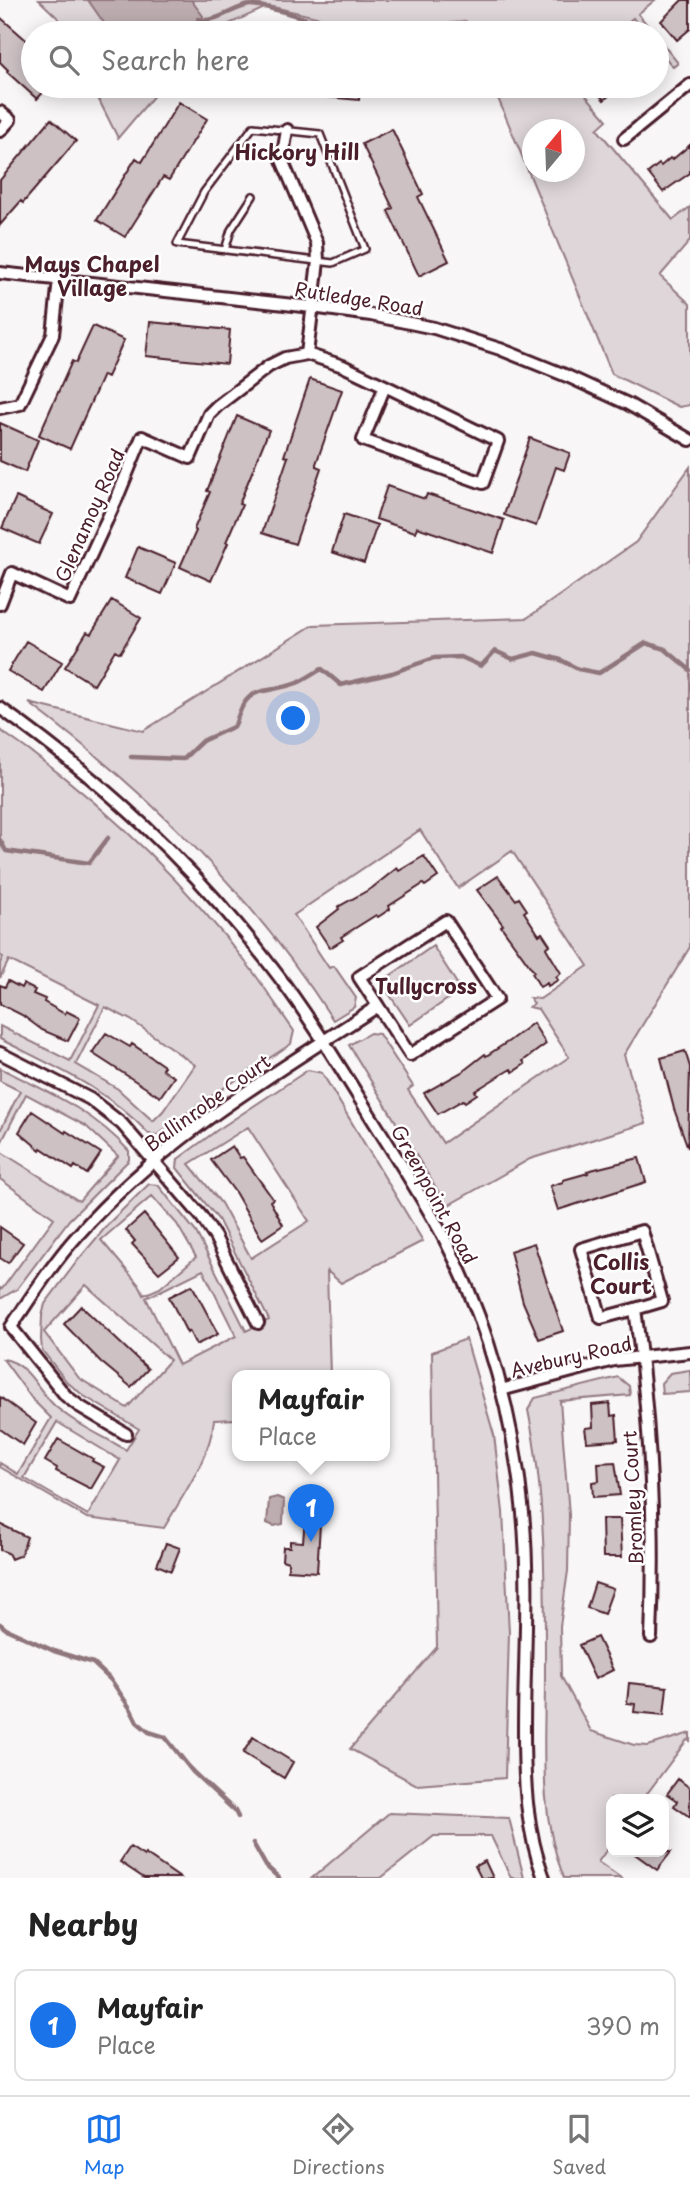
<!DOCTYPE html>
<html lang="en">
<head>
<meta charset="utf-8">
<style>
  :root { --surface:#fff; --page:#f6f6f6; --text:#222; --muted:#767676; --line:#e0e0e0; --accent:#1a73e8 }
  body { margin:0; font-family:"Playpen Sans",sans-serif; background:var(--page); color:var(--text) }
  .controls { position:absolute; right:21px; bottom:21px; display:grid; overflow:hidden; border-radius:14px; box-shadow:0 4px 18px #0003 }
  .controls button { width:63px; height:63px; display:grid; place-items:center; padding:0; border:0; border-bottom:2px solid var(--line); background:var(--surface); color:var(--text); font:35px sans-serif }
  .compass { position:absolute; left:522px; top:119px; width:63px; height:63px; border-radius:50%; background:var(--surface); box-shadow:0 4px 18px #0003; rotate:19deg }
  .you { position:absolute; left:294px; top:719px; width:24px; height:24px; margin:-18px; border:5px solid #fff; border-radius:50%; background:#1a73e8; box-shadow:0 0 0 10px #1a73e833 }
  .badge { display:grid; place-items:center; width:46px; height:46px; border-radius:50%; background:var(--accent); color:#fff; font-size:23px; font-weight:700 }
  .pin { position:absolute; translate:-50% -58px; filter:drop-shadow(0 2px 4px #0008) }
  .pin::after { content:''; position:absolute; top:37px; width:24px; height:21px; background:inherit; clip-path:polygon(0 0,100% 0,50% 100%) }
  .popup { position:absolute; left:232px; top:1370px; width:158px; height:91px; box-sizing:border-box; display:grid; place-content:center; border-radius:14px; background:var(--surface); filter:drop-shadow(0 2px 5px #0005); font-size:23px; white-space:nowrap; color:var(--muted) }
  .popup b { font-size:26px; color:var(--text) }
  .popup::after { content:''; position:absolute; left:50%; top:100%; margin-left:-14px; border:14px solid transparent; border-top-color:var(--surface) }
  .list { margin:0; padding:0; list-style:none }
  h2 { display:flex; justify-content:space-between; align-items:center; height:91px; margin:0; padding:0 28px; font-size:30px }
  h2 small { font-size:23px; font-weight:400; color:var(--muted) }
  .list li { display:grid; grid-template-columns:46px 1fr auto; gap:21px; align-items:center; box-sizing:border-box; height:112px; margin:0 14px 14px; padding:0 14px; border:2px solid var(--line); border-radius:14px }
  .list b { display:block; font-size:26px; white-space:nowrap }
  .list p { margin:0; font-size:23px; white-space:nowrap; color:var(--muted) }
  .list em { font-size:23px; font-style:normal; color:var(--muted) }
  .icon { flex:none; width:38px; height:38px; fill:none; stroke:currentColor; stroke-width:2; stroke-linecap:round; stroke-linejoin:round }
  .map { position:relative; flex:none; width:690px; height:1878px; overflow:hidden }
  .search { position:absolute; background:var(--surface); box-shadow:0 4px 18px #0003; left:21px; right:21px; top:21px; height:77px; display:flex; align-items:center; gap:18px; box-sizing:border-box; padding:0 24px; border-radius:38px; color:var(--muted); font-size:26px }
  .sheet { height:217px; background:var(--surface) }
  nav { display:flex; justify-content:space-around; align-items:center; box-sizing:border-box; height:98px; border-top:2px solid var(--line); background:var(--surface); font-size:19px; color:var(--muted) }
  nav a { display:grid; justify-items:center; gap:4px }
  nav .on { color:var(--accent) }
  .map>svg:first-child { display:block }
</style>
</head>
<body>
<div class="map">
<svg width="690" height="1878" viewBox="0 0 690 1878">
  <rect width="100%" height="100%" fill="#f8f6f7"/>
  <filter id="ink" filterUnits="userSpaceOnUse"><feTurbulence type="fractalNoise" baseFrequency=".0143" numOctaves="2"/><feDisplacementMap in="SourceGraphic" scale="14" xChannelSelector="R" yChannelSelector="G"/><feConvolveMatrix kernelMatrix="1 2 1 2 8 2 1 2 1" color-interpolation-filters="sRGB"/></filter>
  <g filter="url(#ink)">
    <path fill="#ded6d9" stroke="#947a82" stroke-width="2" fill-rule="evenodd" d="M 39,0 L 655,0 L 638,14 L 654,33 L 645,33 L 633,18 L 614,33 L 472,33 L 466,21 L 385,33 L 269,6 L 209,33 L 67,33 L 61,21 Z
      M 657,37 L 678,63 L 673,67 L 657,47 Z
      M 92,86 L 162,86 L 118,138 Z
      M 493,86 L 578,86 L 607,120 L 597,129 L 673,220 L 690,207 L 690,241 L 660,276 L 690,304 L 690,405 L 679,407 L 612,374 ZM 532,130 L 574,130 L 574,172 L 532,172 Z
      M 690,467 L 690,947 L 624,1055 L 646,1123 L 530,1159 L 447,1206 L 349,1045 L 370,1033 L 379,1034 L 413,1086 L 408,1090 L 443,1143 L 569,1057 L 538,1009 L 529,1007 L 534,1004 L 530,998 L 540,999 L 588,966 L 512,851 L 458,888 L 420,830 L 294,915 L 329,968 L 334,966 L 356,998 L 354,1007 L 333,1020 C 251,893 149,793 29,703 L 143,731 L 313,625 L 527,618 L 636,542 Z
      M 0,730 C 95,795 181,878 251,969 C 266,989 279,1010 294,1031 L 291,1044 L 198,1105 L 158,1135 L 149,1134 C 106,1088 55,1067 0,1039 L 0,1026 L 70,1061 L 99,1005 L 9,960 L 0,978 L 0,963 L 3,957 L 0,955 ZM 105,1007 L 131,1020 L 195,1065 L 163,1111 L 153,1121 L 118,1089 L 76,1064 Z
      M 433,946 L 461,990 L 410,1025 L 381,982 Z
      M 0,1068 C 48,1092 92,1110 129,1151 L 129,1160 L 69,1220 L 17,1289 L 0,1299 L 0,1288 L 2,1289 L 54,1218 L 0,1179 L 0,1151 L 79,1201 L 118,1156 L 86,1126 L 26,1094 L 0,1145 L 0,1131 L 20,1091 L 0,1081 Z
      M 308,1070 L 322,1073 L 423,1241 L 341,1283 L 327,1271 L 330,1376 L 238,1376 L 237,1419 L 214,1420 C 210,1458 183,1495 164,1528 L 87,1518 L 0,1467 L 0,1463 L 18,1474 L 51,1418 L 33,1400 L 3,1359 C 29,1363 37,1390 55,1406 C 75,1424 103,1436 126,1450 L 139,1429 L 84,1396 L 67,1382 L 42,1350 L 41,1339 L 42,1316 L 45,1304 L 78,1260 L 110,1222 L 149,1184 L 158,1185 L 196,1232 L 246,1331 L 269,1320 L 218,1219 L 177,1168 L 178,1159 L 216,1131 ZM 248,1127 L 309,1221 L 251,1258 L 221,1203 L 189,1164 ZM 152,1196 L 177,1224 L 196,1257 L 160,1288 L 144,1295 L 139,1285 L 101,1240 ZM 203,1270 L 236,1336 L 179,1365 L 146,1298 ZM 86,1285 L 170,1360 L 127,1408 L 79,1378 L 44,1332 ZM 57,1422 L 120,1460 L 88,1515 L 24,1478 Z
      M 466,1339 L 494,1435 L 503,1512 L 509,1633 L 505,1778 L 417,1785 L 350,1749 L 437,1647 L 432,1352 Z
      M 690,1370 L 690,1392 L 662,1394 L 661,1383 L 670,1373 Z
      M 618,1377 L 629,1386 L 630,1395 L 560,1401 L 569,1515 L 568,1571 L 560,1626 L 561,1676 L 591,1731 L 634,1745 L 648,1746 L 690,1733 L 690,1741 L 687,1740 L 643,1799 L 611,1799 L 611,1844 L 598,1862 L 621,1878 L 564,1878 C 538,1813 545,1746 545,1677 C 545,1589 546,1497 528,1410 L 535,1398 Z
      M 389,1813 L 509,1818 L 524,1878 L 511,1878 L 491,1836 L 434,1836 L 381,1878 L 312,1878 Z"/>
    <path fill="#bdadb0" stroke="#8f747b" stroke-width="2" d="M 88,0 L 191,0 L 203,16 L 202,21 L 189,33 L 111,33 Z
      M 277,1497 L 284,1500 L 283,1524 L 274,1526 L 267,1523 L 269,1499 Z"/>
    <g fill="none" stroke-linecap="round" stroke-linejoin="round">
      <path stroke="#8f747b" stroke-width="4.5" d="M 198,19 C 216,24 233,7 250,5 C 263,4 334,27 347,33
        M 131,757 L 183,759 L 202,741 L 235,726 C 247,681 263,696 297,683 C 306,679 314,673 322,669 L 341,685 L 392,673 L 434,658 L 461,657 L 481,666 L 495,651 L 513,659 L 536,653 L 561,660 L 578,669 L 599,673 L 646,643 L 665,649 L 690,670
        M 0,840 L 6,851 L 89,863 L 108,838
        M 0,1624 L 6,1629 L 54,1651 L 93,1663 L 111,1680 L 130,1708 L 137,1722 L 149,1732 L 165,1737 L 193,1772 L 235,1811 L 238,1817
        M 253,1843 L 266,1866 L 279,1878"/>
    </g>
    <path fill="#cdc1c4" stroke="#4a1f2b" stroke-width="2" d="M 682,0 L 690,0 L 690,29 L 677,40 L 661,21 Z
      M 0,17 L 33,46 L 33,86 L 49,86 L 37,99 L 7,72 L 8,70 L 0,62 Z
      M 292,86 L 360,86 L 359,100 L 292,94 Z
      M 592,86 L 620,86 L 604,100 Z
      M 179,102 L 207,119 L 169,180 L 163,177 L 125,237 L 97,220 L 136,158 L 142,162 Z
      M 51,119 L 76,141 L 23,203 L 21,201 L 0,225 L 0,180 Z
      M 392,129 L 423,194 L 418,197 L 449,261 L 419,276 L 388,211 L 393,208 L 362,144 Z
      M 690,145 L 690,173 L 663,192 L 648,173 L 659,164 L 661,166 L 670,158 L 672,160 Z
      M 150,322 L 230,330 L 227,364 L 146,356 Z
      M 93,326 L 124,340 L 107,377 L 103,375 L 70,449 L 39,435 L 72,361 L 76,363 Z
      M 310,379 L 342,390 L 316,464 L 316,466 L 321,468 L 295,544 L 262,533 L 288,457 L 284,456 Z
      M 237,416 L 269,430 L 239,504 L 242,505 L 226,542 L 228,543 L 211,581 L 180,567 L 196,531 L 194,529 L 210,492 L 207,491 Z
      M 0,423 L 38,440 L 25,472 L 0,461 Z
      M 530,438 L 570,453 L 564,470 L 556,467 L 536,526 L 504,515 Z
      M 387,486 L 425,499 L 427,494 L 504,520 L 493,553 L 417,527 L 415,532 L 376,519 Z
      M 16,497 L 53,514 L 39,544 L 2,528 Z
      M 344,514 L 377,525 L 364,563 L 332,552 Z
      M 138,547 L 176,563 L 162,594 L 125,578 Z
      M 112,600 L 141,618 L 120,653 L 115,650 L 94,685 L 65,667 L 87,632 L 91,634 Z
      M 26,641 L 62,662 L 44,692 L 8,671 Z
      M 424,856 L 438,877 L 425,886 L 423,884 L 389,906 L 390,909 L 378,917 L 376,915 L 341,937 L 343,940 L 330,948 L 316,927 L 339,909 L 338,907 L 372,888 L 397,868 L 399,871 Z
      M 498,876 L 516,900 L 519,898 L 527,910 L 524,912 L 539,935 L 542,933 L 550,945 L 546,948 L 561,973 L 556,977 L 558,980 L 548,986 L 547,983 L 540,987 L 532,973 L 534,972 L 501,926 L 503,925 L 477,890 Z
      M 8,981 L 21,988 L 23,984 L 35,990 L 33,994 L 45,999 L 44,1002 L 65,1014 L 66,1011 L 80,1018 L 68,1041 L 42,1030 L 22,1015 L 0,1004 L 0,985 L 5,987 Z
      M 533,1023 L 546,1044 L 523,1061 L 525,1064 L 513,1072 L 511,1069 L 499,1076 L 475,1091 L 477,1094 L 465,1102 L 463,1100 L 438,1114 L 424,1093 L 462,1072 L 485,1054 L 486,1056 L 509,1041 Z
      M 106,1033 L 130,1047 L 132,1044 L 164,1066 L 162,1069 L 174,1077 L 160,1097 L 92,1053 Z
      M 685,1051 L 690,1067 L 688,1148 L 674,1109 L 661,1058 Z
      M 32,1111 L 65,1133 L 66,1131 L 101,1153 L 87,1174 L 75,1166 L 73,1169 L 41,1148 L 40,1150 L 19,1132 Z
      M 232,1146 L 240,1158 L 243,1157 L 273,1199 L 270,1201 L 283,1225 L 262,1239 L 235,1192 L 211,1160 Z
      M 639,1158 L 646,1182 L 558,1210 L 550,1186 L 563,1182 L 563,1180 L 588,1173 L 587,1171 Z
      M 144,1214 L 179,1257 L 159,1273 L 132,1244 L 135,1241 L 126,1230 Z
      M 0,1227 L 23,1243 L 8,1263 L 0,1258 Z
      M 534,1243 L 563,1331 L 539,1339 L 523,1302 L 510,1251 Z
      M 192,1285 L 218,1334 L 196,1345 L 189,1331 L 187,1333 L 169,1297 Z
      M 81,1306 L 148,1369 L 131,1387 L 101,1362 L 64,1324 Z
      M 0,1397 L 36,1423 L 23,1445 L 0,1429 Z
      M 610,1403 L 611,1416 L 616,1415 L 618,1440 L 587,1442 L 585,1428 L 593,1427 L 592,1405 Z
      M 58,1439 L 93,1459 L 92,1461 L 104,1467 L 91,1489 L 56,1471 L 57,1468 L 45,1461 Z
      M 615,1462 L 620,1495 L 593,1497 L 592,1482 L 599,1481 L 598,1463 Z
      M 306,1508 L 321,1509 L 317,1572 L 288,1570 L 288,1562 L 282,1560 L 283,1547 L 290,1547 L 290,1541 L 303,1542 Z
      M 602,1519 L 620,1519 L 622,1557 L 603,1557 Z
      M 0,1524 L 27,1537 L 21,1555 L 11,1559 L 8,1553 L 0,1550 Z
      M 166,1543 L 180,1548 L 171,1571 L 157,1565 Z
      M 595,1583 L 613,1589 L 604,1614 L 587,1608 Z
      M 597,1637 L 613,1670 L 595,1679 L 579,1645 Z
      M 629,1683 L 667,1687 L 664,1715 L 634,1712 L 635,1704 L 627,1703 Z
      M 253,1737 L 293,1762 L 284,1778 L 243,1753 Z
      M 678,1779 L 690,1788 L 690,1817 L 674,1806 L 677,1801 L 667,1794 Z
      M 130,1847 L 144,1856 L 145,1854 L 180,1878 L 144,1878 L 120,1862 Z
      M 632,1852 L 671,1852 L 657,1870 Z
      M 485,1861 L 493,1878 L 481,1878 L 475,1866 Z"/>
    <g fill="none" stroke-linecap="round" stroke-linejoin="round">
      <g stroke="#4a1f2b" stroke-width="10">
        <path id="service" d="M 253,127 L 320,134 L 365,249 L 333,263 L 177,244 L 204,192 Z
          M 225,250 L 231,230 L 253,196"/>
      </g>
      <g stroke="#4a1f2b" stroke-width="16">
        <path id="minor" d="M 0,112 L 10,120 L 0,131
          M 287,130 L 282,160 L 317,243 L 318,261 L 307,354 L 343,366 L 385,386 L 363,440 L 483,483 L 498,441 L 385,386
          M 624,139 L 690,85
          M 0,273 L 312,307 L 371,315 L 434,328 L 500,349 L 567,376 L 628,404 L 690,440
          M 0,408 L 20,404 L 53,335 L 59,279
          M 0,604 L 12,573 L 70,600 L 117,498 L 142,437 L 190,458 L 209,414 L 217,406 L 269,366 L 285,358 L 307,354
          M 0,708 C 102,780 194,866 270,965 C 306,1011 337,1062 368,1112 C 394,1154 422,1196 445,1240 C 489,1324 514,1420 523,1513 C 530,1585 524,1658 524,1731 C 524,1781 526,1830 544,1878
          M 0,1053 L 90,1099 L 122,1124 L 201,1216 L 215,1237 L 258,1323
          M 635,1309 L 601,1318 L 581,1249 L 642,1231 L 662,1301 L 635,1309 C 650,1417 656,1528 651,1637
          M 11,1327 C 32,1296 52,1264 77,1236 C 161,1140 272,1075 378,1006 L 410,1055 L 497,999 L 446,921 L 359,977 L 378,1006
          M 11,1327 L 66,1396 L 79,1406 L 126,1434
          M 501,1390 L 614,1360 L 690,1352"/>
      </g>
      <use href="#service" stroke="#fff" stroke-width="5"/>
      <use href="#minor" stroke="#fff" stroke-width="10"/>
    </g>
  </g>
  <g text-anchor="middle" dominant-baseline="central" stroke-width="5" stroke-linejoin="round" paint-order="stroke">
    <g font-size="19" fill="#4a1f2b" stroke="#fff">
      <text transform="translate(359 298) rotate(9)">Rutledge Road</text>
      <text transform="translate(89 515) rotate(-66)">Glenamoy Road</text>
      <text transform="translate(207 1102) rotate(-36)">Ballinrobe Court</text>
      <text transform="translate(435 1194) rotate(61)">Greenpoint Road</text>
      <text transform="translate(571 1356) rotate(-13)">Avebury Road</text>
      <text transform="translate(632 1498) rotate(-93)">Bromley Court</text>
    </g>
    <g font-size="21" font-weight="bold" fill="#4a1f2b" stroke="#fff">
      <text x="297" y="151">Hickory Hill</text>
      <text x="92" y="263">Mays Chapel<tspan x="92" dy="24">Village</tspan></text>
      <text x="426" y="985">Tullycross</text>
      <text x="621" y="1261">Collis<tspan x="621" dy="24">Court</tspan></text>
    </g>
  </g>
</svg>
<div class="controls">
<button><svg class="icon" aria-label="layers" viewBox="0 0 24 24"><path d="M12 4l9 5-9 5-9-5zM3 14l9 5 9-5"/></svg></button>
</div>
<svg class="compass" viewBox="-18 -18 36 36"><path d="M0-13l5 13h-10z" fill="#e53935"/><path d="M0 13l5-13h-10z" fill="#767676"/></svg>
<div class="you"></div>
<div class="pin badge" style="left:311px;top:1542px">1</div>
<div class="popup"><b>Mayfair</b>Place</div>
<div class="search"><svg class="icon" aria-label="search" viewBox="0 0 24 24"><circle cx="10" cy="10" r="6"/><path d="M15 15l6 6"/></svg>Search here</div>
</div>
<section class="sheet">
<h2>Nearby<small></small></h2>
<ul class="list">
<li><span class="badge">1</span><div><b>Mayfair</b><p>Place</p></div><em>390 m</em></li>
</ul>
</section>
<nav>
<a class="on"><svg class="icon" aria-label="map" viewBox="0 0 24 24"><path d="M3 6l6-2 6 2 6-2v14l-6 2-6-2-6 2zM9 4v14M15 6v14"/></svg>Map</a>
<a><svg class="icon" aria-label="directions" viewBox="0 0 24 24"><path d="M12 3l9 9-9 9-9-9zM9 14v-3h6M13 9l2 2-2 2"/></svg>Directions</a>
<a><svg class="icon" aria-label="saved" viewBox="0 0 24 24"><path d="M7 4h10v16l-5-4-5 4z"/></svg>Saved</a>
</nav>
</body>
</html>
